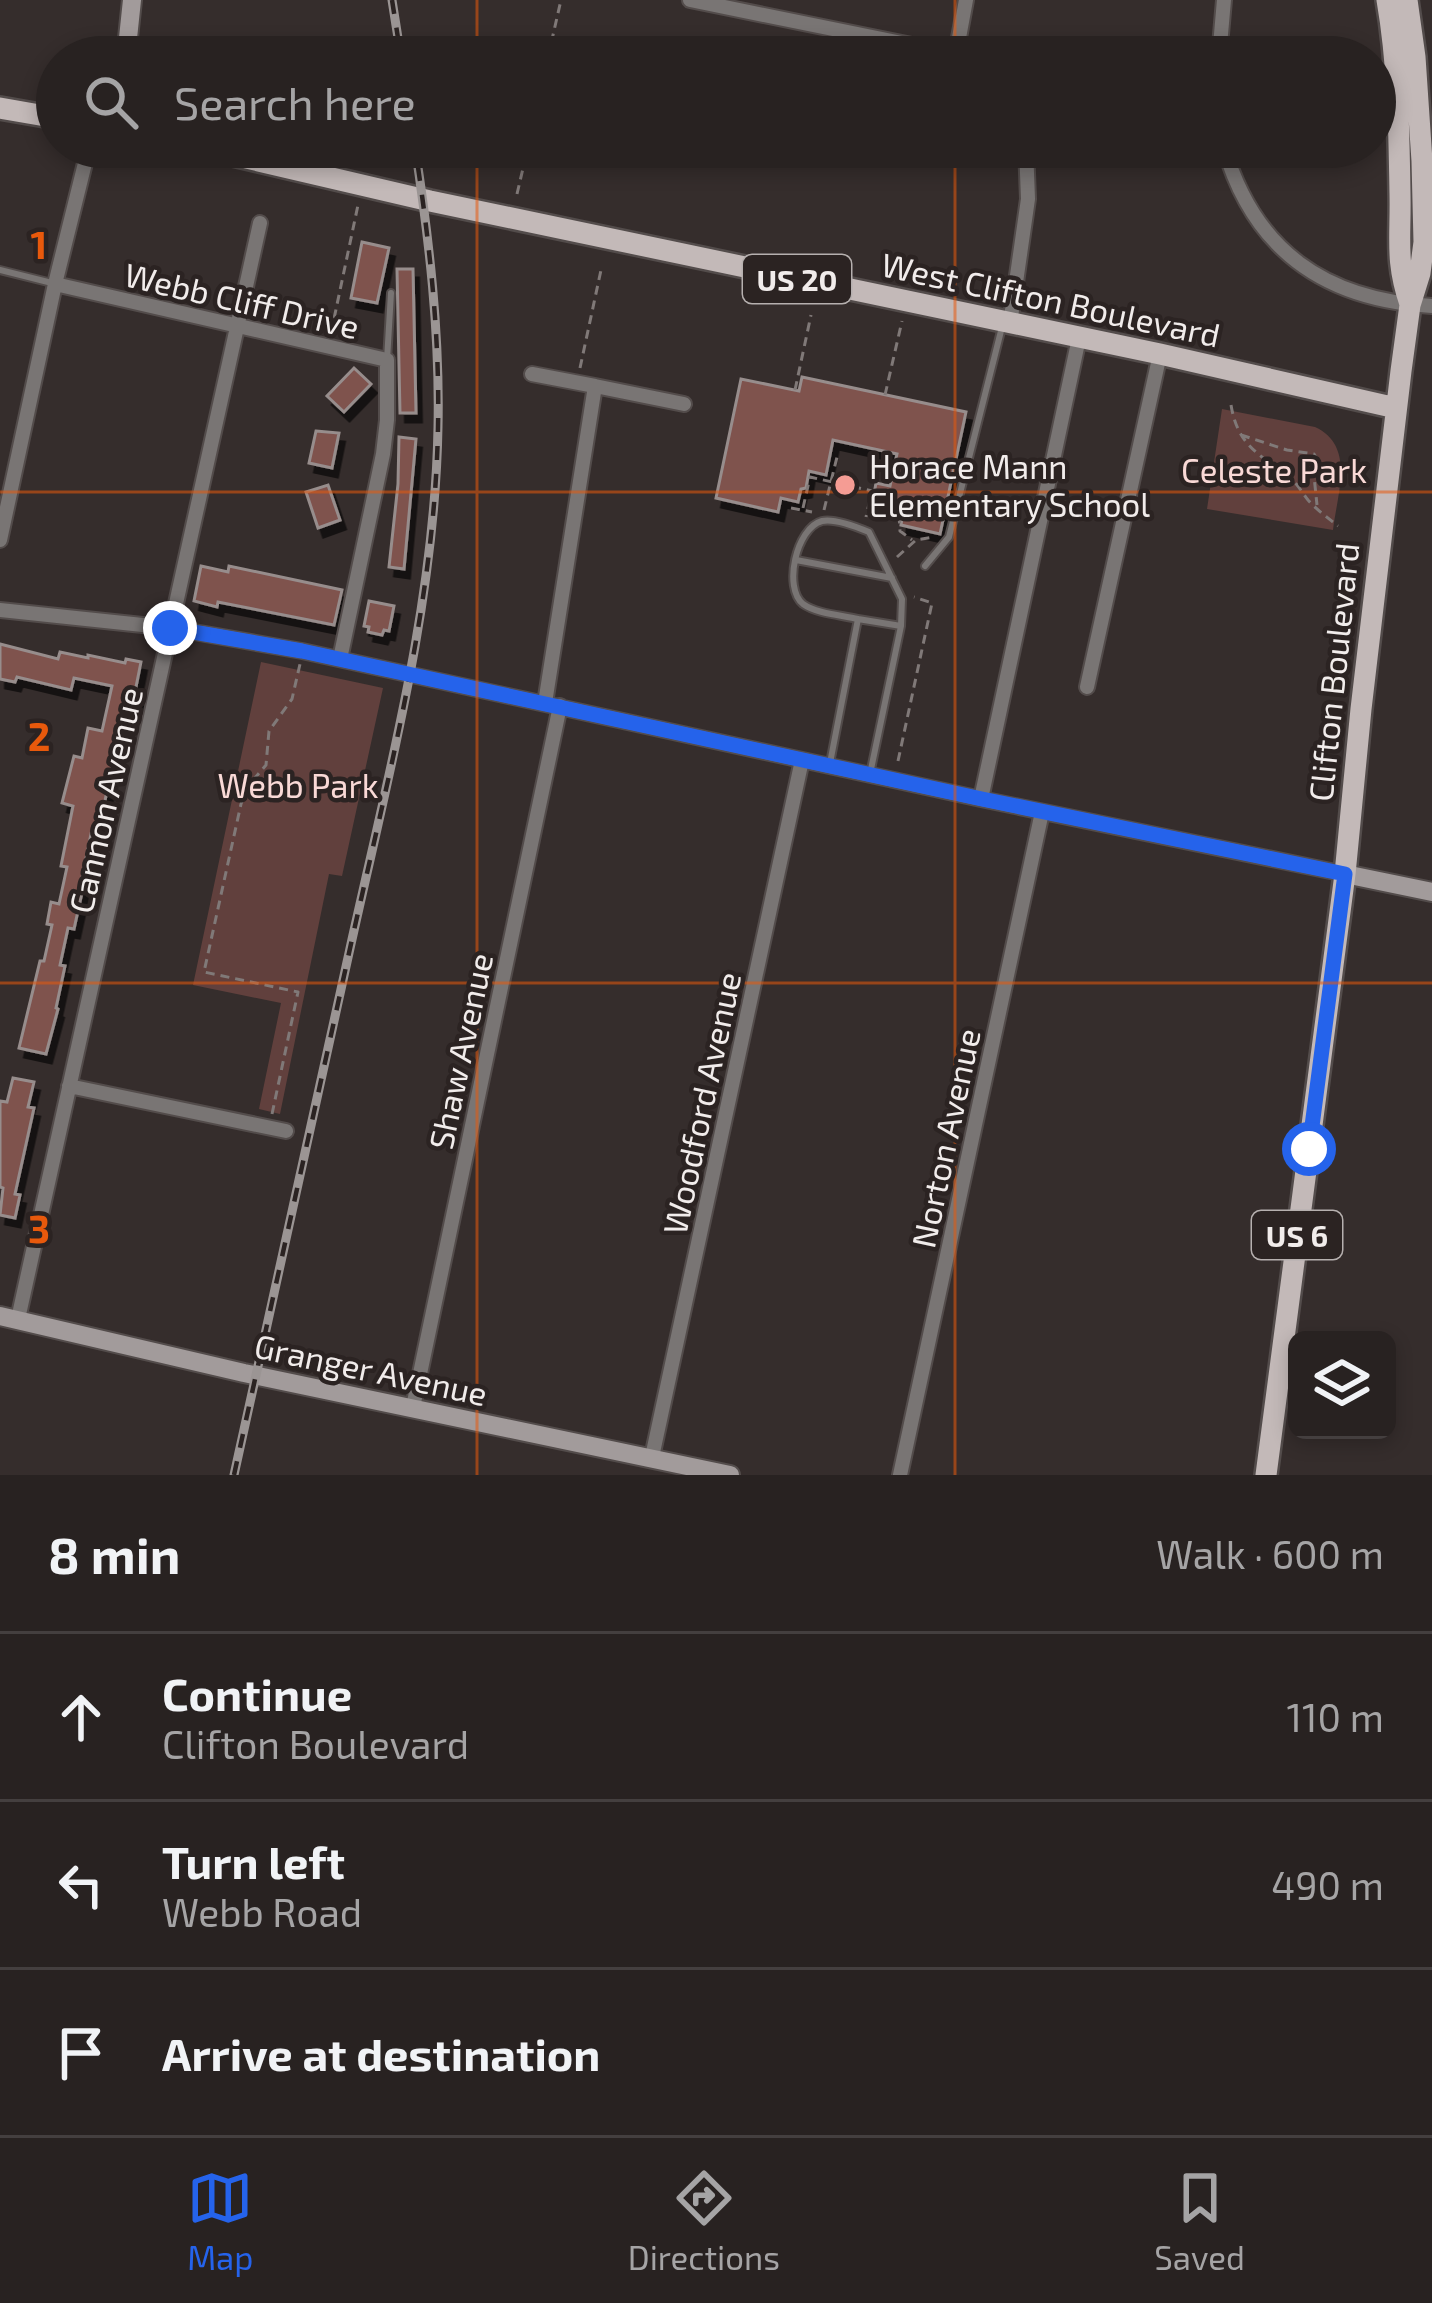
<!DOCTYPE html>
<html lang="en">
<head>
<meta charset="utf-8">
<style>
  :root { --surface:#282221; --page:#302a2a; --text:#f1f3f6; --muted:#a5a4a5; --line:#443f3f; --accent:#2563eb }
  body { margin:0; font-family:"Exo 2",sans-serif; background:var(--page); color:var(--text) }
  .controls { position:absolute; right:36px; bottom:36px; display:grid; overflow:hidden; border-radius:18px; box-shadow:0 6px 18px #0003 }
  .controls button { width:108px; height:108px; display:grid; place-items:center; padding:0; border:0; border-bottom:3px solid var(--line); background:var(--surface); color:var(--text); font:60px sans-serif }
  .stop { position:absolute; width:36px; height:36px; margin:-27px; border:9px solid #2563eb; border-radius:50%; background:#fff }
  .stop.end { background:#2563eb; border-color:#fff; box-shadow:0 3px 12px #0008 }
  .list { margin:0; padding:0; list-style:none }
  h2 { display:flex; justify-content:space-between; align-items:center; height:156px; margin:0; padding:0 48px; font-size:51px }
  h2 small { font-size:39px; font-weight:400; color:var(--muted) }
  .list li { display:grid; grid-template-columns:78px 1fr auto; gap:36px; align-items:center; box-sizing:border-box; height:168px; padding:0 48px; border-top:3px solid var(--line) }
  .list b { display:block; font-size:45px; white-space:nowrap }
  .list p { margin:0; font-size:39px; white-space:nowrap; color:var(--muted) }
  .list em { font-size:39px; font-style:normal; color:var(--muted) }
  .icon { flex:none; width:66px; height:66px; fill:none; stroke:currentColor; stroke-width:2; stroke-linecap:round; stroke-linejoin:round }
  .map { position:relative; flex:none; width:1432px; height:1475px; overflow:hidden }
  .search { position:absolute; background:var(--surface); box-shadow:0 6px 18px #0003; left:36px; right:36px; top:36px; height:132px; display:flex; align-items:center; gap:30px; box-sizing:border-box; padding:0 42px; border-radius:66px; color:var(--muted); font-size:45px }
  .sheet { height:660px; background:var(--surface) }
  nav { display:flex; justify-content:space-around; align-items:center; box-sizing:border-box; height:168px; border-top:3px solid var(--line); background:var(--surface); font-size:33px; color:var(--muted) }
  nav a { display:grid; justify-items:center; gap:6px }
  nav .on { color:var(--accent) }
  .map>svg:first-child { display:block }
</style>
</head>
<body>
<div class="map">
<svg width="1432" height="1475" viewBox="0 0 1432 1475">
  <defs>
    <filter id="shadow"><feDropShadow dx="5.5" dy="9" stdDeviation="0" flood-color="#0009"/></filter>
  </defs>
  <rect width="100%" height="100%" fill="#352d2c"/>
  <path fill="#61403d" d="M 1222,409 L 1315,427 C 1356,446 1337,494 1333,530 L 1207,509 Z
    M 261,662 L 383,688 L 342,876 L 329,874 L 280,1114 L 259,1109 L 281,1003 L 193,985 Z"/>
  <path fill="#7f524e" stroke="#978d8c" stroke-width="3" filter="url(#shadow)" d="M 362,242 L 389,248 L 377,303 L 351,298 Z
    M 397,269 L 413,269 L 416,413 L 400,413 Z
    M 354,368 L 371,384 L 344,412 L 327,396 Z
    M 802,377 L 966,412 L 940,534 L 901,525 L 903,512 L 872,505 L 876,483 L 890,486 L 897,454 L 833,440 L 826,475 L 809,471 L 806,488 L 801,489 L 798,502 L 781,498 L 778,512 L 716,498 L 741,379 L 799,391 Z
    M 316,431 L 339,433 L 332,468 L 309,463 Z
    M 399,437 L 416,439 L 404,569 L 389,567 L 398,484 Z
    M 328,485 L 340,520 L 318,528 L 306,492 Z
    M 201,566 L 228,572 L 229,566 L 342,590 L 334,625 L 218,602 L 217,607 L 194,601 Z
    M 369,601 L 394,606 L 389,631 L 384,630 L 382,635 L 368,632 L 369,627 L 364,626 Z
    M 0,644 L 58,659 L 60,652 L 88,658 L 88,655 L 125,663 L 126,659 L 141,662 L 134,697 L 140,698 L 137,713 L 130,711 L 129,717 L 124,716 L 97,836 L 91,834 L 82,878 L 85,879 L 74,929 L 68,928 L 60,965 L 65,966 L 56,1008 L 58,1009 L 46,1054 L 19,1048 L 40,961 L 44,961 L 52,925 L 47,924 L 51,902 L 59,904 L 67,867 L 61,866 L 73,806 L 62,803 L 74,756 L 82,758 L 88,728 L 102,731 L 112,686 L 74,678 L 71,690 L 17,677 L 15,682 L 0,679 Z
    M 13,1078 L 34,1082 L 28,1107 L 34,1108 L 15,1194 L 20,1195 L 15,1218 L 0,1215 L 3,1188 L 0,1187 L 0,1101 L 7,1102 Z"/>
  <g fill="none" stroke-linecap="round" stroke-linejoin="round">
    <g stroke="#534c4b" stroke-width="10">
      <path id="lane" d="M 0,270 L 52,283
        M 387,360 L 391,293
        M 796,560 L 892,578
        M 925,566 L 949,537 L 1002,327
        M 858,619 L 901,626
        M 830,763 L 858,619 C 842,615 817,614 803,604 C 783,588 796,528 822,521 C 835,518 857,527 869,532 L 902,599 L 901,626 L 870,774"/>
    </g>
    <g stroke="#534c4b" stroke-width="18">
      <path id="street" d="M 690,0 L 956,54 L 961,57
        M 956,54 L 966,0
        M 1219,57 L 1224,0
        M 1224,147 C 1254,251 1325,300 1432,306
        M 55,284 L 387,360 L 387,420 L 383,454 L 340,659
        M 1010,324 L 1028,199 L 1026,147
        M 532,374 L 595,386 L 545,703
        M 595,386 L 684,404
        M 0,540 L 55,284 L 89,147
        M 0,610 L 171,628 L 302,651 L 981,799 L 1345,874
        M 1087,687 L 1160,354
        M 981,799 L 1079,338
        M 69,1086 L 286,1131
        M 18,1319 L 260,223
        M 413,1407 L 560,706
        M 652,1457 L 802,760
        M 900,1475 L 1042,812"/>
    </g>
    <g stroke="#534c4b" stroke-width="22">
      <path id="secondary" d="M 126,57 L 132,0
        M 1345,874 L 1432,892
        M 0,1316 L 244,1373 L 730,1475"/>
    </g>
    <g stroke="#534c4b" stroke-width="26">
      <path id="primary" d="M 1387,0 C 1398,63 1399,130 1400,194 C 1401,238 1395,260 1410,304
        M 0,108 L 57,118
        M 199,147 L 430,201 L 1160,354 L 1396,408
        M 1266,1475 L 1345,874 L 1361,709 L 1401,371 L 1410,305 L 1420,273 L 1424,242 L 1422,161 L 1415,57 L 1407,0"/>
    </g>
    <path stroke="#807978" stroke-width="3" stroke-dasharray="9 6" stroke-linecap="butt" d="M 548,57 L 561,0
      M 517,194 L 528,147
      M 331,333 L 358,205
      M 580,368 L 601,270
      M 795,390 L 811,315
      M 885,395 L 902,321
      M 1231,405 C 1238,447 1260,454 1290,478 C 1298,484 1302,493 1308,500 C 1317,510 1328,518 1338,526
      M 1241,435 L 1287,450 L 1314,454 L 1317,459 L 1314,476 L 1317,505
      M 791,508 L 812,512
      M 803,508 L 810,477 L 872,491 L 866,517
      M 870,508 L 899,514 L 900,531 L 912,540
      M 824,510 L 837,457 L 833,457
      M 897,557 L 916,540 L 934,537
      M 898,761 L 932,603 L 914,597
      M 272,1114 L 298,992 L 204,972 L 241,804 L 248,786 L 266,765 L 269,731 L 292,699 L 300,664"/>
    <use href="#lane" stroke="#797574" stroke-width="6"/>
    <use href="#street" stroke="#797574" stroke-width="14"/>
    <use href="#secondary" stroke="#a29b9b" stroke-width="18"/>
    <use href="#primary" stroke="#c3b9b8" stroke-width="21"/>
    <g stroke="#9b9594" stroke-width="9">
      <path id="rail" d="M 392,0 L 401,57
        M 234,1475 C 272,1301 311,1127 349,953 C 387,780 435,604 438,427 C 440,333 429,239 415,147"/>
    </g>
    <use href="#rail" stroke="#2b2322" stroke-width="4.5" stroke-dasharray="14" stroke-linecap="butt"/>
  </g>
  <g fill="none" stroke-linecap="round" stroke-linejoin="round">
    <path stroke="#2563eb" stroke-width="15" d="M 170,628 L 302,651 L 982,799 L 1345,874 L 1309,1149"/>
  </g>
  <path fill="none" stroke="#e8590c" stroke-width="3" stroke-opacity="0.55" d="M 477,0 L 477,57M 955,0 L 955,57M 477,147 L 477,1475M 955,147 L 955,1475M 0,492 L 1432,492M 0,983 L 1432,983"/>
  <circle fill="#f59c94" stroke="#2b2322" stroke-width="4.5" cx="845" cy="485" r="12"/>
  <g text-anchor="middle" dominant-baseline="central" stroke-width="9" stroke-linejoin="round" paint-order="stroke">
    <g fill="#2b2322" stroke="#b6b0af" stroke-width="3">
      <rect x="743" y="255" width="108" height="48" rx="9"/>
      <rect x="1252" y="1211" width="90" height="48" rx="9"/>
    </g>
    <g font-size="30" font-weight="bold" fill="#f1eceb">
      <text x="797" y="279">US 20</text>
      <text x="1297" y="1235">US 6</text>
    </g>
    <g font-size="33" fill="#f1eceb" stroke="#2b2322">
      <text transform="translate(1051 299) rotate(12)">West Clifton Boulevard</text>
      <text transform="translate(242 300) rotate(13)">Webb Cliff Drive</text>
      <text transform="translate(1333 672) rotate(-84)">Clifton Boulevard</text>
      <text transform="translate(105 800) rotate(-77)">Cannon Avenue</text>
      <text transform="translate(460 1051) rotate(-78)">Shaw Avenue</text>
      <text transform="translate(701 1103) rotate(-78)">Woodford Avenue</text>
      <text transform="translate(945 1138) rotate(-78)">Norton Avenue</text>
      <text transform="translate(371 1369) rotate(12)">Granger Avenue</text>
    </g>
    <g font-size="33" fill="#f1eceb" stroke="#2b2322" text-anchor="start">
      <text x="869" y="466">Horace Mann<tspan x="869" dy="38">Elementary School</tspan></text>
    </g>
    <g font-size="33" fill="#f9d9d6" stroke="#2b2322">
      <text x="1274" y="470">Celeste Park</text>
      <text x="298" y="785">Webb Park</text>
    </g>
  </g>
  <g font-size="39" text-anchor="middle" font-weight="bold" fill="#e8590c" stroke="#2b2322" stroke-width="9" stroke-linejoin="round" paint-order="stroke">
    <text x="39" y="259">1</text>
    <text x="39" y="751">2</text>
    <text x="39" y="1243">3</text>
  </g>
</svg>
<div class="controls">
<button><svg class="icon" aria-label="layers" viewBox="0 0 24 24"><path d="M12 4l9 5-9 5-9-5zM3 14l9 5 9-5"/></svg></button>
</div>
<div class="stop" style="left:1309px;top:1149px"></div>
<div class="stop end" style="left:170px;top:628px"></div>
<div class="search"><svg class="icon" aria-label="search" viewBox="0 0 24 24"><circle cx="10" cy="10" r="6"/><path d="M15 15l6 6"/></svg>Search here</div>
</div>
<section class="sheet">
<h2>8 min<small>Walk · 600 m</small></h2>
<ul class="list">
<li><svg class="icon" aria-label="ahead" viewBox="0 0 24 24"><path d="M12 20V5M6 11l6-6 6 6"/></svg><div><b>Continue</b><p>Clifton Boulevard</p></div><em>110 m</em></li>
<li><svg class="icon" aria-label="left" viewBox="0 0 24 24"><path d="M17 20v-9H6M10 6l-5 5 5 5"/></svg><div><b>Turn left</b><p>Webb Road</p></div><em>490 m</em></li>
<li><svg class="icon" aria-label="arrive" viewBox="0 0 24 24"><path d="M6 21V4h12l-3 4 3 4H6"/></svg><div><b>Arrive at destination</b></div></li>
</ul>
</section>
<nav>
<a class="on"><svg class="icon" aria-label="map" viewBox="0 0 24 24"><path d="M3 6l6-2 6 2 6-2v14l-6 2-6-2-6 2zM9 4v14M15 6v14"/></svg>Map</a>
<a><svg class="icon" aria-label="directions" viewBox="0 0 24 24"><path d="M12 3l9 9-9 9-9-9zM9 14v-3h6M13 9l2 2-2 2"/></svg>Directions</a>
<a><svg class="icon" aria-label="saved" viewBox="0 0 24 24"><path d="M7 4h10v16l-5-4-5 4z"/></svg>Saved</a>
</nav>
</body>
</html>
